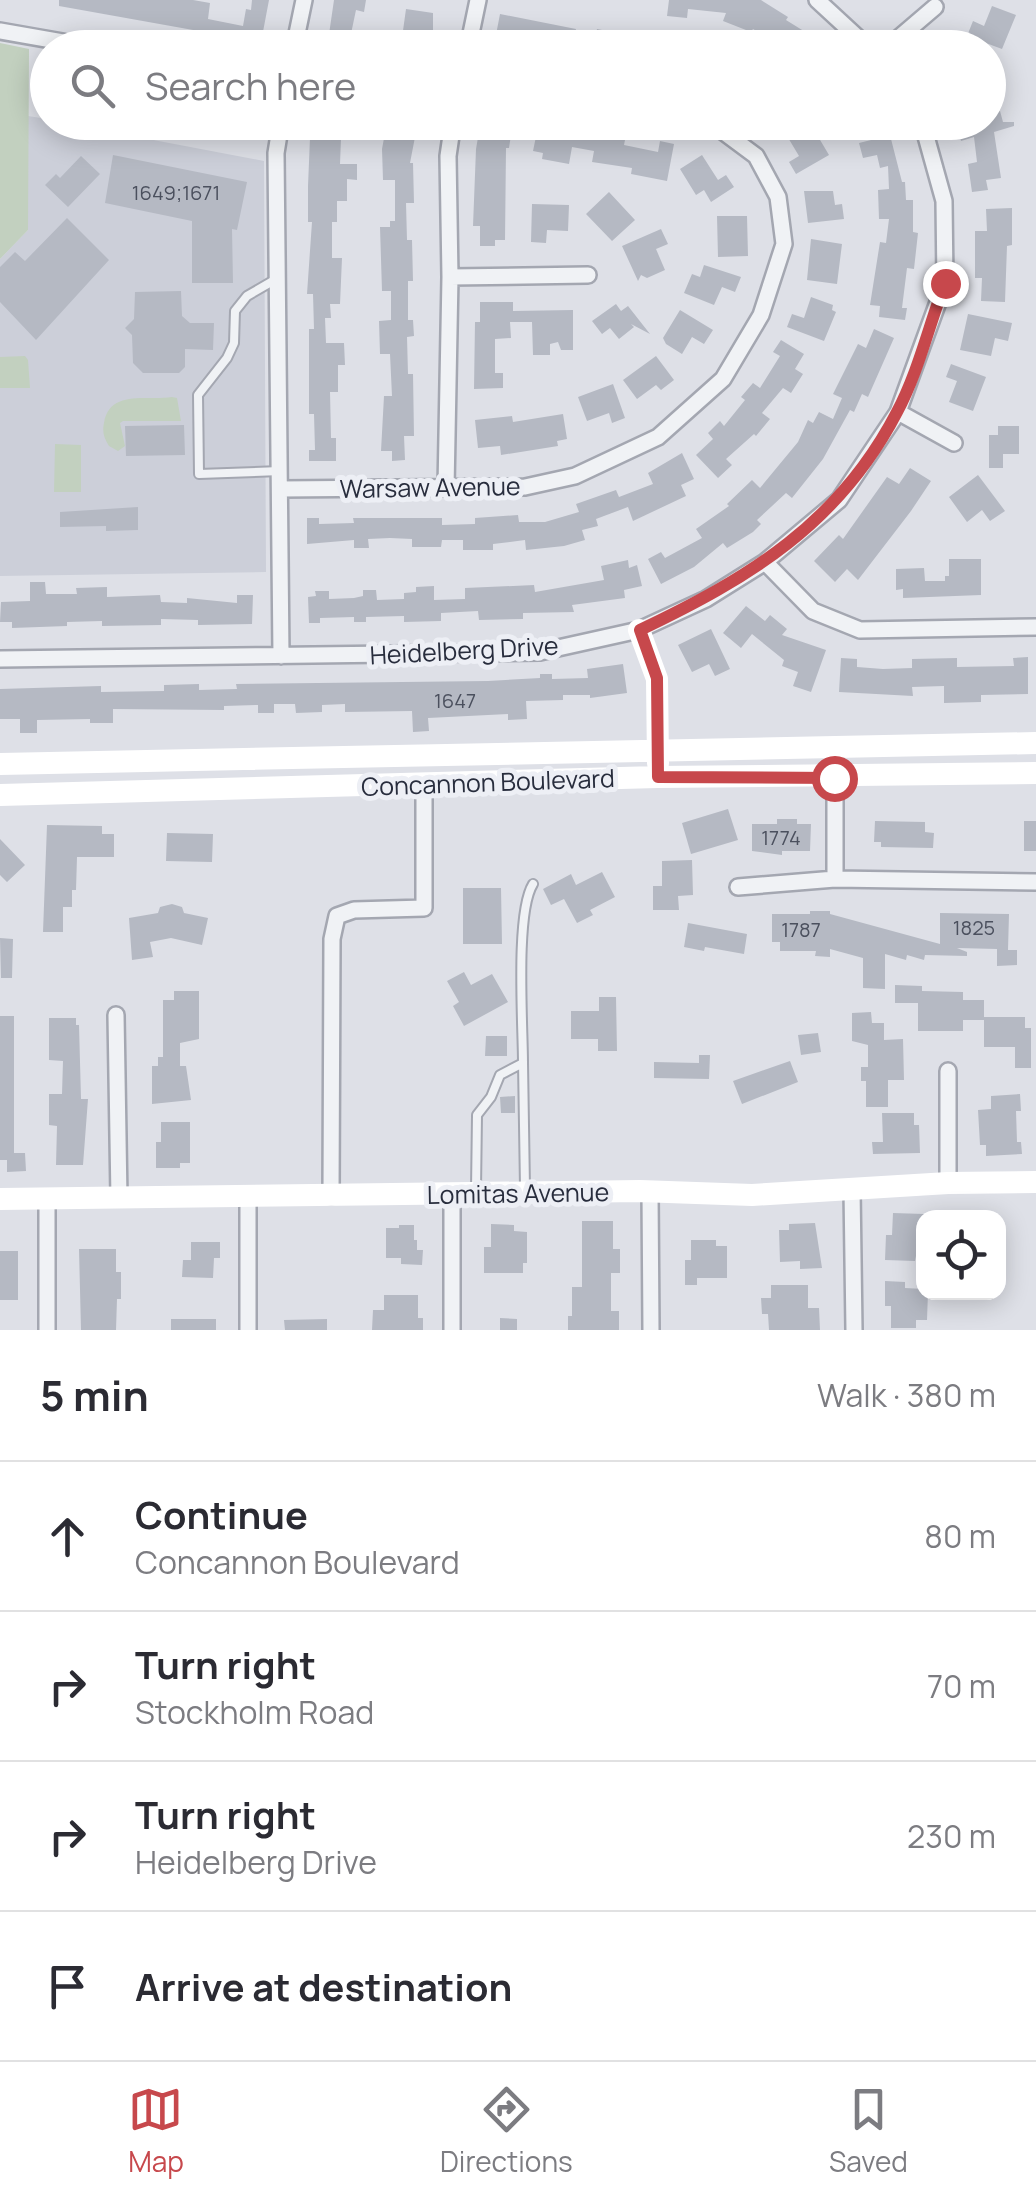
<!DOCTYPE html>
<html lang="en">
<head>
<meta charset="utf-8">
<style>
  :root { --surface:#fff; --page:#f7f7f7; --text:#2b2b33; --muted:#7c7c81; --line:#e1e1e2; --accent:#c7484c }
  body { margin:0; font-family:Manrope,sans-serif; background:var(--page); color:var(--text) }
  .controls { position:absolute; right:30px; bottom:30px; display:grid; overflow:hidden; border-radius:20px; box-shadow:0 5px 25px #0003 }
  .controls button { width:90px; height:90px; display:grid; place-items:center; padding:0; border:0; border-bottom:2px solid var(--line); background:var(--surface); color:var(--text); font:50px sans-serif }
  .stop { position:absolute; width:30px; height:30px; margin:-22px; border:8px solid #c7484c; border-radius:50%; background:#fff }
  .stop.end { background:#c7484c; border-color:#fff; box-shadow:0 2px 10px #0008 }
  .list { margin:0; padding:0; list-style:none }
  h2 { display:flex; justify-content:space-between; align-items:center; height:130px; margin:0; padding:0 40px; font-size:42px }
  h2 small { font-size:32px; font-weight:400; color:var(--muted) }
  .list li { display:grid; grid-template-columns:65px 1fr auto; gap:30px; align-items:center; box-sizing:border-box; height:150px; padding:0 40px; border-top:2px solid var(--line) }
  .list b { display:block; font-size:38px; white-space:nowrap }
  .list p { margin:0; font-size:32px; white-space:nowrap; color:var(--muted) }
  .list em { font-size:32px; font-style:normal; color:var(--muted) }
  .icon { flex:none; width:55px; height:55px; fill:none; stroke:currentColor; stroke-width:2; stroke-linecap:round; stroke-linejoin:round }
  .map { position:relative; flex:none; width:1036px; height:1330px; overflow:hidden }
  .search { position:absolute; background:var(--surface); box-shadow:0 5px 25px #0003; left:30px; right:30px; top:30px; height:110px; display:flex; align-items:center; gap:25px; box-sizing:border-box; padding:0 35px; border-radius:55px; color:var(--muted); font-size:38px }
  .sheet { height:730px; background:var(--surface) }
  nav { display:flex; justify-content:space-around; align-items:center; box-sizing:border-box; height:140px; border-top:2px solid var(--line); background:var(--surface); font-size:28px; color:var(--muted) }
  nav a { display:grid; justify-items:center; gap:5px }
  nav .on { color:var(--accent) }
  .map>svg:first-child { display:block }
</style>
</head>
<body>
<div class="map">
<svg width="1036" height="1330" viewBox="0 0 1036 1330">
  <rect width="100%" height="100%" fill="#dee0e7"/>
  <path fill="#cccfd9" d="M 28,116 L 47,119 L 48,122 L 64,123 L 264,161 L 266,572 L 0,576 L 0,259 L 28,230 Z"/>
  <path fill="#c2d0bf" d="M 0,43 L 29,49 L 28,230 L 0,259 Z
    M 25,356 L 28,360 L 30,388 L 0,388 L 0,357 Z
    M 172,397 L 177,398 L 181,421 L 123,421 L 120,423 L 125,446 L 118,451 L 109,446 C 104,438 102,432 104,423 C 109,389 148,401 172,397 Z
    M 55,444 L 81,445 L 81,492 L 54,492 Z"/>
  <path fill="#b5b9c3" d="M 59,0 L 193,0 L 210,3 L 208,19 L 243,26 L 246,9 L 251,10 L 252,0 L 269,0 L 262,37 L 267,38 L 265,48 L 219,41 L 221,35 L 59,6 Z
    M 334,0 L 366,0 L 364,12 L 356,10 L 348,48 L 327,48 Z
    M 669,0 L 761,0 L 788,17 L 786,20 L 831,48 L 798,48 L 786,40 L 782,47 L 753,29 L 751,32 L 723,21 L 726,13 L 688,9 L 687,18 L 667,16 Z
    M 992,6 L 1016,15 L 1002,49 L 967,36 L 973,21 L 984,26 Z
    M 406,9 L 433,13 L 433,48 L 401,45 Z
    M 500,14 L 576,29 L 572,48 L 512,48 L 513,43 L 495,40 Z
    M 597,29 L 632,36 L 630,48 L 594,48 Z
    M 38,64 L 48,66 L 48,98 L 33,96 Z
    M 1000,111 L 1003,122 L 1014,122 L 1014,126 L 994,132 L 1001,178 L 986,180 L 988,190 L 972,192 L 968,164 L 977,162 L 974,137 L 961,141 L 956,122 L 988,122 L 988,114 Z
    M 206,122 L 254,122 L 253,135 L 206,130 Z
    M 315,122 L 336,122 L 334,138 L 341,138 L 340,164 L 357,164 L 357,180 L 347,179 L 347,201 L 337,201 L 337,222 L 332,222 L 332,258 L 342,258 L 340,304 L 330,304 L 331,318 L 325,318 L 326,343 L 344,343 L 345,365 L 338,365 L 338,392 L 330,392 L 331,438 L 336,438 L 336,461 L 309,461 L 309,450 L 315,450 L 314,414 L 309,414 L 309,329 L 314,329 L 313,294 L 307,294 L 312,222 L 308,222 L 308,186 L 310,138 L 313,138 Z
    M 387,122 L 409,122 L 407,136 L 415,137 L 410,163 L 413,163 L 414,203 L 406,203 L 407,240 L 412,240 L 413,281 L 408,281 L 408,320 L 413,320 L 414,336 L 407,337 L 408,374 L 413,374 L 414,436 L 404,436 L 405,460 L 392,461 L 392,451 L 381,451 L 384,396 L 392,396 L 390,354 L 380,354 L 379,321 L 391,320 L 391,291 L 382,291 L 380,227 L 390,227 L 390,221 L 395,221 L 395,180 L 383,180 L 382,149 Z
    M 487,122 L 513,122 L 509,148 L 506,148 L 505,240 L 495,240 L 495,246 L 480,246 L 480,226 L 473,226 L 476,149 L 480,126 L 486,128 Z
    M 539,122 L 609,137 L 610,132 L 626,135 L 624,145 L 658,152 L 660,141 L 674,144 L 667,181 L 631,174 L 632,168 L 592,162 L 594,151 L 572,147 L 569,164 L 542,159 L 543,153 L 533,151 Z
    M 810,123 L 829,155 L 796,174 L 789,162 L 799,156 L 787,136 Z
    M 893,127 L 896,138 L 891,139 L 902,182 L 905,182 L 906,200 L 913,200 L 913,232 L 918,233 L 914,269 L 907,268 L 902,308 L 907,308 L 905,320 L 879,317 L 880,306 L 870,305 L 880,242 L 886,243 L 889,219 L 879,219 L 878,190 L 889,189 L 888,166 L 880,168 L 877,155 L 863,158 L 859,143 L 871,140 L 866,133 Z
    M 113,155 L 247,182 L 237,230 L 232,229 L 233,283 L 192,283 L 192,221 L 105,203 Z
    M 702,155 L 718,180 L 726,175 L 734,187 L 711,202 L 704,190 L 696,195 L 680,169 Z
    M 81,156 L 100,174 L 68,207 L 45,185 L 56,174 L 60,178 Z
    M 804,191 L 833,191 L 835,205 L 842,204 L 844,219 L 808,223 Z
    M 609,192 L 635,220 L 612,241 L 586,214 Z
    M 532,204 L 569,205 L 568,231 L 547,230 L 546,243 L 531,242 Z
    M 1012,208 L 1012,245 L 1007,246 L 1005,302 L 981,301 L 982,278 L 975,278 L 975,231 L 987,231 L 986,209 Z
    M 717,216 L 747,216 L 748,256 L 718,257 Z
    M 67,218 L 109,260 L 36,340 L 0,302 L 0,267 L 15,252 L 25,261 Z
    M 661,229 L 668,244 L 656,249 L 665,270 L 647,278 L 641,275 L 638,281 L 622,246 Z
    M 811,239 L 842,244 L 837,284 L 807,280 Z
    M 704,265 L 741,277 L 735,292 L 722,287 L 714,305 L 684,293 L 692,274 L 700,277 Z
    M 181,291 L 182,316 L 190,323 L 214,323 L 213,350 L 185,349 L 185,367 L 179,373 L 143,373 L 133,363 L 132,335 L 125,328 L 134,319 L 135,292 Z
    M 811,297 L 833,305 L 832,310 L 836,312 L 824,341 L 787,327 L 792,314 L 804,318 Z
    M 480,302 L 513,302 L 513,311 L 573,310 L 573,350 L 561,350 L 558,342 L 550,344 L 550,355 L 533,355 L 532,322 L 510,322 L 511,338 L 495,339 L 495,373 L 503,373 L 503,388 L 474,389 L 475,322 L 480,322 Z
    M 616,304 L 621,311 L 628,306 L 650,334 L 631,324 L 634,327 L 619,339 L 610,328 L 602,334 L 592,321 Z
    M 680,310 L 713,330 L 704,344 L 692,337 L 682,354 L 666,344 L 663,338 Z
    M 968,314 L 1012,323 L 1008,341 L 995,338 L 991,356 L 960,350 Z
    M 874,329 L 894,338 L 868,397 L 862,394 L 854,412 L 850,410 L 823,459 L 792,498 L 786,493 L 757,520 L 761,524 L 753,532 L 727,548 L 723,543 L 694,567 L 661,584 L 648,559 L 661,552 L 665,558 L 702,538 L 696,529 L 729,506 L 727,504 L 752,480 L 760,488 L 798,442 L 808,420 L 813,423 L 819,412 L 833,419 L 842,398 L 833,394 L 858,344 L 866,348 Z
    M 781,340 L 804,354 L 795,369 L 803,374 L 791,393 L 783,388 L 762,413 L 770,419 L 756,436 L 754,434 L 726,459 L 732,465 L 718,478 L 696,455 L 713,439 L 708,433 L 720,421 L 724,426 L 745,400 L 741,397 L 753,383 L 760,388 L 780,356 L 773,352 Z
    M 656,356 L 674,380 L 661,390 L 656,385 L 637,399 L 623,380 Z
    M 951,364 L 986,377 L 973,411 L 949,402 L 957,381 L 946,377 Z
    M 613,384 L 625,418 L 612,423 L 609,413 L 587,421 L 578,397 Z
    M 563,414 L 567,439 L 557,441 L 558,446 L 501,455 L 500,446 L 478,448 L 475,420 L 512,416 L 513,422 Z
    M 184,425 L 185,455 L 126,456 L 125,426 Z
    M 998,426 L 1019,426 L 1019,454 L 1003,454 L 1003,468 L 989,468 L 989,435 L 998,435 Z
    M 682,453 L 694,479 L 681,485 L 686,496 L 633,521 L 628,507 L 596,519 L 598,526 L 582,530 L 585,540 L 564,546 L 526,550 L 525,540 L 493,544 L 493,550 L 463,550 L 463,540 L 442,540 L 441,547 L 412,547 L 412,539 L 390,538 L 368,539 L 369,548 L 354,548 L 354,540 L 307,544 L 307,518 L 319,518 L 319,524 L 354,523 L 353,518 L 442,518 L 442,525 L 475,524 L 475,518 L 518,515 L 519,522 L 545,522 L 579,512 L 576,504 L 616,490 L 619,497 L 653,484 L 648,473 Z
    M 910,468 L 931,481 L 911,511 L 858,580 L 847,569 L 835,582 L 814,561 L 839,535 L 843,539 L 887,477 L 899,484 Z
    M 978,475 L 1005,511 L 990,521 L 982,510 L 967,522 L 949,497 Z
    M 138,507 L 138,530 L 106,531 L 106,526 L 60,527 L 60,512 Z
    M 949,559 L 981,559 L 981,595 L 903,598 L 903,589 L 896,590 L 896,569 L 924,568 L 925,581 L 945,581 L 945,576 L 949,576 Z
    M 628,560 L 629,568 L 637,565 L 642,586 L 624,590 L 625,598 L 572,605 L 574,612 L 523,613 L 523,619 L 479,620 L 478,611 L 441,613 L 441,621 L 404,622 L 404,616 L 366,617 L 366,622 L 354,622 L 354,617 L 320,618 L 320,623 L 309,623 L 308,597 L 316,596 L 315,591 L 329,591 L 329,599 L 354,598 L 363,596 L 363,590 L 376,590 L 377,600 L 404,599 L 404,593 L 416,592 L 416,587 L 434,586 L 434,600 L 465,599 L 465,588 L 534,585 L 535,592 L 604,580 L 601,566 Z
    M 30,582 L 45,582 L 46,594 L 77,594 L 76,588 L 107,587 L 107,597 L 160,595 L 161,602 L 187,603 L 187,598 L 237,603 L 237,595 L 253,595 L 252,624 L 198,625 L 198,620 L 161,619 L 161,625 L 102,626 L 102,621 L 67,622 L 67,626 L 12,628 L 12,622 L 0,622 L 1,602 L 30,601 Z
    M 746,606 L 765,621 L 770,615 L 787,629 L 782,635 L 826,650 L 811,692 L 793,686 L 798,672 L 782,666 L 784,660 L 752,634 L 741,648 L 723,633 Z
    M 711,629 L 730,669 L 715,676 L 709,664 L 692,672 L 678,645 Z
    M 1028,657 L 1028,694 L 981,695 L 981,702 L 944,703 L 944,686 L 912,687 L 913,696 L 839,692 L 841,658 L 857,659 L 857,667 L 883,669 L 912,668 L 912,659 L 957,658 L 957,667 L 1014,666 L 1013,658 Z
    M 623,664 L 627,693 L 590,698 L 590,695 L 563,695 L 563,700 L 526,701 L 527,719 L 508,720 L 508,714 L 428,718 L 429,731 L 413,732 L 412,711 L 345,712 L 345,704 L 322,705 L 322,712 L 296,713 L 295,704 L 274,704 L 274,713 L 258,713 L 258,705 L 224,706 L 224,710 L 113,709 L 113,723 L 90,723 L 90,719 L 37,720 L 37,733 L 20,733 L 20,719 L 0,719 L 0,689 L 101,686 L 101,692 L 164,691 L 164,685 L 199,684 L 199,690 L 237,689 L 236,684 L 488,681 L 540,678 L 540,674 L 552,674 L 552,679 L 588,678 L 587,669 Z
    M 728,809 L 738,840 L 691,854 L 682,823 Z
    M 777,819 L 797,819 L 797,824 L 811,824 L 810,851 L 782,851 L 782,855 L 752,851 L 752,824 L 777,824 Z
    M 875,821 L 925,822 L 925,832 L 934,833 L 933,848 L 881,847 L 881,842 L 874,842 Z
    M 1024,821 L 1036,821 L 1036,851 L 1024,851 Z
    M 47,825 L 102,826 L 102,834 L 114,834 L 114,857 L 77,857 L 76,890 L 72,890 L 72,907 L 63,907 L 63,932 L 43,932 Z
    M 167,833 L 213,834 L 212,862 L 166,861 Z
    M 0,839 L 25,865 L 7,882 L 0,875 Z
    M 692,860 L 693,895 L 678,896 L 679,910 L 653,910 L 653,886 L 662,886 L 662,861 Z
    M 602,872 L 615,897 L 590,910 L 593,915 L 577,923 L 564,899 L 551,905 L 543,889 L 571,874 L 576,885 Z
    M 463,888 L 501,888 L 502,944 L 463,944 Z
    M 172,904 L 182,907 L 184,913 L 208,918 L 202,945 L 171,938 L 150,942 L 153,957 L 132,960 L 129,918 L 158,913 L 160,907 Z
    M 810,911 L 830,911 L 830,914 L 940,944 L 940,913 L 1009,914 L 1008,950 L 1017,950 L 1017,965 L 997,966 L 997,949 L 957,948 L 967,952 L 967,956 L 925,955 L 924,960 L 907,955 L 906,960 L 885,954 L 885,989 L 863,988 L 863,958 L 830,949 L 830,957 L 815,956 L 816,951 L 780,951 L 780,942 L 772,942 L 772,914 L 810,914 Z
    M 688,923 L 747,934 L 744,954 L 705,947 L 704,951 L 684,947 Z
    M 0,938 L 13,939 L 12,978 L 1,978 Z
    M 464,972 L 471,985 L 492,974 L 508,1002 L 464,1026 L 453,1006 L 459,1002 L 447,981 Z
    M 895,985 L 922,986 L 922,991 L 963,992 L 963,1000 L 984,1000 L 984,1020 L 963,1020 L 963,1031 L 918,1031 L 918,1003 L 895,1003 Z
    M 174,991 L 199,991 L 199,1039 L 180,1043 L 180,1066 L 186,1066 L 191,1100 L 152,1104 L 152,1066 L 158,1066 L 158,1057 L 163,1057 L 163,1000 L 174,1000 Z
    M 599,997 L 616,997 L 617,1051 L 598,1051 L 598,1039 L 571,1039 L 571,1011 L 599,1011 Z
    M 871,1012 L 872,1023 L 884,1023 L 884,1040 L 903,1039 L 904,1080 L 888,1080 L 888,1107 L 866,1107 L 866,1081 L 861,1081 L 861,1067 L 868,1067 L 868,1045 L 852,1041 L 852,1013 Z
    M 0,1016 L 14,1016 L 14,1153 L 25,1153 L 26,1171 L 7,1172 L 7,1160 L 0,1160 Z
    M 984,1017 L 1025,1017 L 1025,1028 L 1031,1028 L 1031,1068 L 1015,1068 L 1015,1047 L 984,1047 Z
    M 49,1018 L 76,1018 L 76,1025 L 79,1025 L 81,1099 L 88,1099 L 83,1165 L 56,1165 L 57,1126 L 49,1125 L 49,1094 L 62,1094 L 63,1061 L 49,1060 Z
    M 818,1033 L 821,1052 L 801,1055 L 798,1035 Z
    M 486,1036 L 507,1036 L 507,1056 L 485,1056 Z
    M 699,1055 L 710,1055 L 709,1079 L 654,1078 L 654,1062 L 699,1063 Z
    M 790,1061 L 798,1082 L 742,1104 L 733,1081 Z
    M 1020,1094 L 1021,1111 L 1016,1111 L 1017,1142 L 1021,1142 L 1022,1154 L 986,1156 L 986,1145 L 980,1145 L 978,1110 L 991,1109 L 991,1096 Z
    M 515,1096 L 515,1113 L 501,1113 L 500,1097 Z
    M 882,1113 L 914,1113 L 914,1125 L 919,1125 L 920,1153 L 873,1154 L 872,1142 L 883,1142 Z
    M 161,1122 L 190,1122 L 190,1163 L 180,1163 L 180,1168 L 156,1168 L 156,1142 L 161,1142 Z
    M 893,1213 L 924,1214 L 924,1257 L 916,1256 L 915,1261 L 885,1260 L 886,1235 L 892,1235 Z
    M 582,1221 L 613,1221 L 613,1249 L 620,1249 L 620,1273 L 611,1273 L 611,1311 L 619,1311 L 619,1330 L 568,1330 L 568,1316 L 572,1316 L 572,1287 L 582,1287 Z
    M 815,1223 L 822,1268 L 800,1269 L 800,1261 L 780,1262 L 779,1230 L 789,1230 L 789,1224 Z
    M 491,1224 L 514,1225 L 514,1231 L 527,1232 L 527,1263 L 523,1263 L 523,1273 L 484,1273 L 484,1247 L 491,1247 Z
    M 399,1225 L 414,1225 L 414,1240 L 417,1240 L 417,1250 L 423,1250 L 422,1265 L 401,1264 L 401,1258 L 386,1258 L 386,1228 L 399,1228 Z
    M 691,1240 L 716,1240 L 716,1246 L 727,1246 L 727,1278 L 697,1278 L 697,1285 L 685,1285 L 685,1260 L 691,1260 Z
    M 191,1242 L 220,1242 L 220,1258 L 214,1258 L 213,1278 L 182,1277 L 183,1260 L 191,1260 Z
    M 79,1249 L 116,1249 L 116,1272 L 121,1272 L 121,1299 L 117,1299 L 116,1330 L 81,1330 Z
    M 0,1251 L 18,1251 L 18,1300 L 0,1300 Z
    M 885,1281 L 905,1282 L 905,1288 L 924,1289 L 924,1292 L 928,1292 L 927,1320 L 916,1320 L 916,1328 L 891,1328 L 891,1306 L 885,1306 Z
    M 771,1285 L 808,1285 L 808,1308 L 819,1308 L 820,1330 L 769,1330 L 768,1314 L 762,1314 L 761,1298 L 771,1298 Z
    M 384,1295 L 418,1295 L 418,1318 L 423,1318 L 423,1330 L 372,1330 L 373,1310 L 384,1310 Z
    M 500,1318 L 517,1319 L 517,1330 L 500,1330 Z
    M 171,1319 L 216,1319 L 216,1330 L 171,1330 Z
    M 327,1319 L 327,1330 L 285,1330 L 284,1320 Z"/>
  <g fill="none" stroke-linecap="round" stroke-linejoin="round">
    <g stroke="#a4a7b1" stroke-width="12">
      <path id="lane" d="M 278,278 L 247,296 L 235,311 L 234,343 L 227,358 L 198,395 L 199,474 L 280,471
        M 523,1063 C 523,1025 515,913 533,884
        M 476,1189 L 477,1115 L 491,1097 L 500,1075 L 523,1063 L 525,1188"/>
    </g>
    <g stroke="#a4a7b1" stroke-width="20">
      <path id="street" d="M 817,0 L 869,48
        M 0,31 L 97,48
        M 294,48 L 304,0
        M 468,48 L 478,0
        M 887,48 L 935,7
        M 450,277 L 588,275
        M 898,412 L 954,443
        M 446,488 L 450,277 L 448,156 L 453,122
        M 281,489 L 525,487 L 575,476 L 658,437 L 723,379 L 761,315 L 784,244 L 778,197 L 756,156 L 721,130 L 705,122
        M 765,562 L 813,611 L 860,630 L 1036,627
        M 281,656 L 276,153 L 281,122
        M 0,659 L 540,652 L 639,630 L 706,599 L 765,562 L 839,500 L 898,412 L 945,283 L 944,201 L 922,122
        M 835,747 L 835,879
        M 738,887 L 835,879 L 1036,882
        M 116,1015 L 119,1198
        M 948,1183 L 948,1071
        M 852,1189 L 854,1330
        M 650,1191 L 651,1330
        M 452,1194 L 452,1330
        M 331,1196 L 332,939 L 337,916 L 354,910 L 424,908 L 424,784
        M 248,1197 L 248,1330
        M 47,1198 L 47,1330"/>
    </g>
    <use href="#lane" stroke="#f0f2f5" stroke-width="8"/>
    <use href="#street" stroke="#f0f2f5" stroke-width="15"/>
    <path stroke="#fff" stroke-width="22" d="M 639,630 L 657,679 L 658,763
      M 0,764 L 1036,743
      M 0,795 L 658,777 L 1036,773
      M 0,1199 L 640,1191 L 752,1195 L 948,1183 L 1036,1182"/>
  </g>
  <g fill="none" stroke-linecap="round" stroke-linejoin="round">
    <path stroke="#c7484c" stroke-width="12" d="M 834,778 L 658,777 L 657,678 L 640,630 C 749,578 839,524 897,412 C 918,373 929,325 945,283"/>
  </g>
  <g text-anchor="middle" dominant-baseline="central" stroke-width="10" stroke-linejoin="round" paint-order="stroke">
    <g font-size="20" fill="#4b505e">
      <text x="176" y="192">1649;1671</text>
      <text x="455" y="700">1647</text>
      <text x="781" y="837">1774</text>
      <text x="974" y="927">1825</text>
      <text x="801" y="929">1787</text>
    </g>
    <g font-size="25" fill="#282d3d" stroke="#edeff5">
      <text transform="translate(430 487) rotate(-1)">Warsaw Avenue</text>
      <text transform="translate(464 650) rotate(-3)">Heidelberg Drive</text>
      <text transform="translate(488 782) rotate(-2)">Concannon Boulevard</text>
      <text transform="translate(518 1193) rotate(-1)">Lomitas Avenue</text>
    </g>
  </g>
</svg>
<div class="controls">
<button><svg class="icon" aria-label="locate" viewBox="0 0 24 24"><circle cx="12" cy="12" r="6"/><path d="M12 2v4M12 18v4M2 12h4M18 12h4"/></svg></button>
</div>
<div class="stop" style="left:834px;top:778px"></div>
<div class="stop end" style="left:945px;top:283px"></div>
<div class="search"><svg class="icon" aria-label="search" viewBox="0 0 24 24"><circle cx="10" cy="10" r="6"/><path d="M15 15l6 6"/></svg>Search here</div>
</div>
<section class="sheet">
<h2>5 min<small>Walk · 380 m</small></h2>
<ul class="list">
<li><svg class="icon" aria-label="ahead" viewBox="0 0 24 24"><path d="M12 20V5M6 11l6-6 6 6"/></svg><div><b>Continue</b><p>Concannon Boulevard</p></div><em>80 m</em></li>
<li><svg class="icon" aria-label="right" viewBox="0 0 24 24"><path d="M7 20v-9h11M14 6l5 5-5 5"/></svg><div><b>Turn right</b><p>Stockholm Road</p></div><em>70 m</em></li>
<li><svg class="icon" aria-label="right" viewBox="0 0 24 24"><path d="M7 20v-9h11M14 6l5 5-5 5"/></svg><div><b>Turn right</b><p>Heidelberg Drive</p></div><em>230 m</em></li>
<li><svg class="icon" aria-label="arrive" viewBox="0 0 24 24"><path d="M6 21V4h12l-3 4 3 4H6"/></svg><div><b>Arrive at destination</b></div></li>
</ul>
</section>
<nav>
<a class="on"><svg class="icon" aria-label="map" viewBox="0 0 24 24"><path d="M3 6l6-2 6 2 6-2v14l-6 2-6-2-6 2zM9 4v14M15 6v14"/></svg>Map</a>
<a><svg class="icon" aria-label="directions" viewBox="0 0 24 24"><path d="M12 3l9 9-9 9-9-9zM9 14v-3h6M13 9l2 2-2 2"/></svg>Directions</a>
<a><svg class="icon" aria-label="saved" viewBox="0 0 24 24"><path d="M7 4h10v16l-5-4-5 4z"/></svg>Saved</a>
</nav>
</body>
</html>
